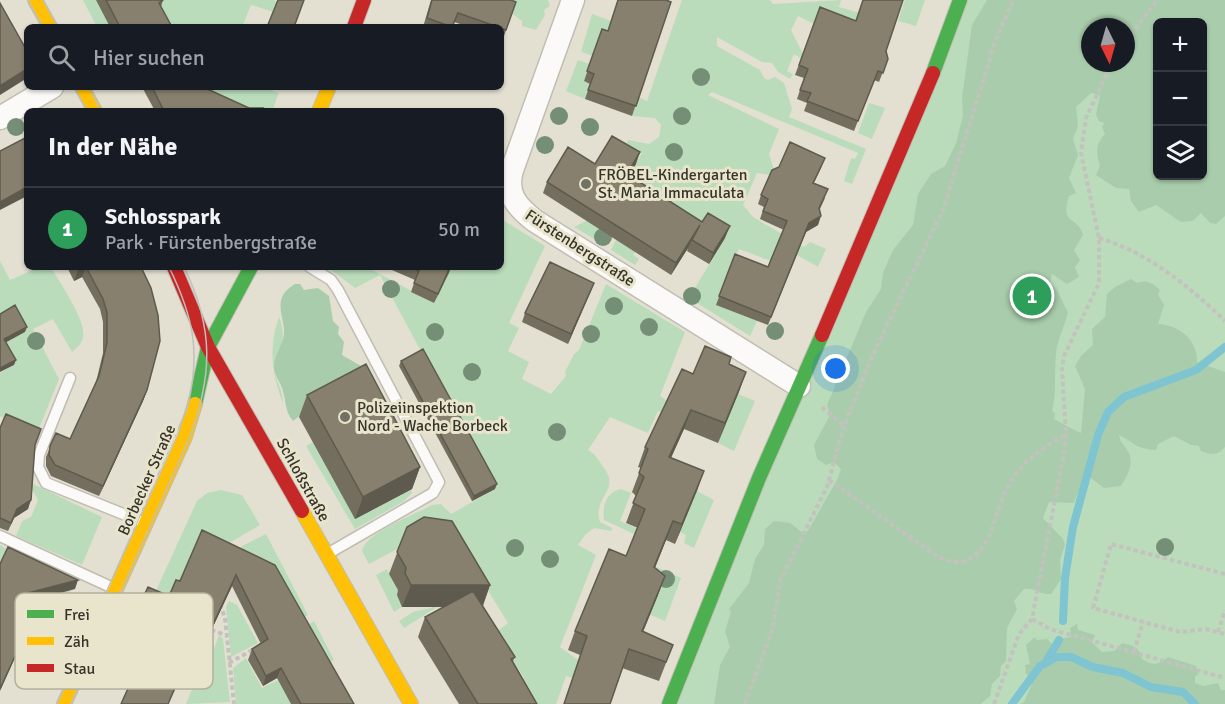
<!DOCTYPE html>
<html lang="de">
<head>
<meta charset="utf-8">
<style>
  :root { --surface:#171b24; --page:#20242c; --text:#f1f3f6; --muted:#9ea1a6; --line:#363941; --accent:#db2777 }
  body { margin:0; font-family:Signika,sans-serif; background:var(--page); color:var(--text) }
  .controls { position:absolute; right:18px; top:18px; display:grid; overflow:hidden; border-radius:9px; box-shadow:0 2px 4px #0004 }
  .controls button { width:54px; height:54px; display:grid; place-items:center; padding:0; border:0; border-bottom:2px solid var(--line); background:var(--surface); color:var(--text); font:30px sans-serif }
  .compass { position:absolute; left:1081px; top:18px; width:54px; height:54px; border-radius:50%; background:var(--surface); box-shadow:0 2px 4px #0004; rotate:175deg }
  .you { position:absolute; left:836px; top:369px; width:21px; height:21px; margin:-15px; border:4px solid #fff; border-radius:50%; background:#1a73e8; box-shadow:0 0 0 9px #1a73e833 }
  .badge { display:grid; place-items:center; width:39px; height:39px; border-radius:50%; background:var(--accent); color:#fff; font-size:20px; font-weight:700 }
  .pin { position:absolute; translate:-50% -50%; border:3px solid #fff; box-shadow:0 2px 6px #0006 }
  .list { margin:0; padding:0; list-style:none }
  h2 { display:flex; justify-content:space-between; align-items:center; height:78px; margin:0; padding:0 24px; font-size:26px }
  h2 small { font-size:20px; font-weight:400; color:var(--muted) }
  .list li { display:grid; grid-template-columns:39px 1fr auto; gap:18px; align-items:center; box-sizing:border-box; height:84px; padding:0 24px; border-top:2px solid var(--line) }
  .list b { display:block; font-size:22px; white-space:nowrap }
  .list p { margin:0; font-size:20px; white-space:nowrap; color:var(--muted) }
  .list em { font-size:20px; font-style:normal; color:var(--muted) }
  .icon { flex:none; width:33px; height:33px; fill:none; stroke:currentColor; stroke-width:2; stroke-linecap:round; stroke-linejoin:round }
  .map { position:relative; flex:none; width:1225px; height:704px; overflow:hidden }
  .search { position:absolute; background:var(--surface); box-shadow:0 2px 4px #0004; left:24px; top:24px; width:480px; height:66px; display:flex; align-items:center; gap:15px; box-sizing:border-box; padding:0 21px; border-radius:9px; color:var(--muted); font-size:22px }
  .panel { position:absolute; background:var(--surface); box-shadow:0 2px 4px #0004; left:24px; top:108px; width:480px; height:162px; border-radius:9px }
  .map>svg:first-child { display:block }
</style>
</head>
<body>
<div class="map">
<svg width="1225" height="704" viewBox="0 0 1225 704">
  <rect width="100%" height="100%" fill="#e3e0d2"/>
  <path fill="#badcbb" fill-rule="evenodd" d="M 83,0 L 97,0 L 111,27 L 97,27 Z
    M 152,0 L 274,0 L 280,3 L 274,12 L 251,5 L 242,27 L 162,27 Z
    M 494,0 L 548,0 L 550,6 L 544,10 L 545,15 L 536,30 L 522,26 L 522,21 Z
    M 682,0 L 770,0 L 773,4 L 841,0 L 839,7 L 860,13 L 857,22 L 819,8 L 814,24 L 798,16 L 791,30 L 807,62 L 794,54 L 787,71 L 793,74 L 790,79 L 778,72 L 772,63 L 762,62 L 717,37 L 717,46 L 760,70 L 764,78 L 768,80 L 775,77 L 784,83 L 792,109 L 789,117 L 866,149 L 852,184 L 844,181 L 851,158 L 855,159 L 858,153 L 712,92 L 708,95 L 779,129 L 769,154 L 776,176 L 757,173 L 743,205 L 753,217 L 804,247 L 810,242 L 826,249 L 818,267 L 797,255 L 771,261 L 739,249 L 732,263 L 757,321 L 750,336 L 689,298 L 725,238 L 636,251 L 633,255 L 639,259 L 635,265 L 611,250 L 619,234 L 617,229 L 606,246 L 574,227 L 588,220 L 599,226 L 642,153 L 626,143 L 628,140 L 649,144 L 659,137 L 661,125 L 655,118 L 632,116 L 639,97 L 647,101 Z
    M 905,0 L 925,0 L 916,26 L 898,21 Z
    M 960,0 L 1225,0 L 1225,704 L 669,704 ZM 1158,22 L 1202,22 L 1202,176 L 1158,176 ZM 1090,27 L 1126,27 L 1126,63 L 1090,63 Z
    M 592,14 L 611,21 L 604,40 L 598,39 L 593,56 L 581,52 Z
    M 578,60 L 590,64 L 584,81 L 590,84 L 585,99 L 566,91 Z
    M 194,87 L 262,87 L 279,93 L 272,111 L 235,111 Z
    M 869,103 L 885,108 L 872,139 L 858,133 Z
    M 501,219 L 545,246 L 509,323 L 519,328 L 508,351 L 529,362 L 522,379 L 551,394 L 566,376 L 565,372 L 574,354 L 579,350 L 606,284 L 685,332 L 660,396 L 666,400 L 661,412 L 658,411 L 648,433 L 610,417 L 588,450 C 597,455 598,460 604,468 C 621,491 592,497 600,522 L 612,528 L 612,531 L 594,528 L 585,535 L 578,545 L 596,555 L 560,647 L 581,662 L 575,679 L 566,676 L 556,704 L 535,704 L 514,684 L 524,678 L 496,632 L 508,623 L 481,579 L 404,628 L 399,621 L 413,612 L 431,608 L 455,595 L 416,539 L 369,564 L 362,551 C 365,533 416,514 432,505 L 441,504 L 451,514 L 495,489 L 380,275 L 355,288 L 327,267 L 367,267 L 434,303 L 449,273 L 437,267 L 501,267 Z
    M 0,261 L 10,280 L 39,267 L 51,267 C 59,282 87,321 83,337 C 82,344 77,348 72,352 L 53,319 L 33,329 L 59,379 L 36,436 L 0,416 L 0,373 L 14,365 L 3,344 L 25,332 L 0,318 Z
    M 279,317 C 284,329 284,342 279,354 C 277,359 274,361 274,367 C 275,381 283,389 283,403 C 272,374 268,347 279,317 Z
    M 738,394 L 755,401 L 734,451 L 718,443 Z
    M 313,442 L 355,518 L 411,490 L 412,493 L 404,501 L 355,529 L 306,446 Z
    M 0,459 L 33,484 L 102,517 L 82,565 L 16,536 L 22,521 L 31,517 L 38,500 L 30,486 Z
    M 621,489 L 631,493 L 620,521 L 638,529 L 636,535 L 604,520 C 602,506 606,492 621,489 Z
    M 221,490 L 242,495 L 260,525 L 231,542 L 225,554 L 176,592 L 151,637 L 138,630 L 197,501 L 207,493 Z
    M 697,491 L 714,500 L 694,548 L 684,543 L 686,535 L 680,532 Z
    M 266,534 L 308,615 L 297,621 L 236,559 L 242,546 Z
    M 0,545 L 71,590 L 40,663 L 0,646 Z
    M 645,562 L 681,578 L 665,621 L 646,613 Z
    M 387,569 L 398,590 L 402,607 L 394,612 L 376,575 Z
    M 229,601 L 237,605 L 258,643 L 231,657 L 226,607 Z
    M 314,621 L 334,660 L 316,670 L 293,704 L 236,704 L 233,668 L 246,658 L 262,688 L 318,660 L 302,629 Z
    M 219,635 L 223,639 L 230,702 L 186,704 L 197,677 L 145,654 L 129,686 L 117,681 L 136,639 L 168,652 L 171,649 L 201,663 L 207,651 L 212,654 Z"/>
  <path fill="#a9cdac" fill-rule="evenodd" d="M 987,0 L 1225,0 L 1225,216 L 1216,224 L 1210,223 L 1201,213 L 1193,221 L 1181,222 L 1156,205 L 1139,212 L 1131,201 L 1129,189 L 1116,188 L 1096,175 L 1100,166 C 1096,152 1095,145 1105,134 L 1102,127 L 1104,123 L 1099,121 L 1096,115 L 1100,95 L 1091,93 L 1076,107 L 1078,126 L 1073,139 L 1078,155 L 1069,178 L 1076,193 L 1069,196 C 1060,227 1077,214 1083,235 L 1074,250 L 1080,260 L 1075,267 L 1079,277 L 1067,284 L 1052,274 L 1050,283 C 1059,290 1062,302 1068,312 C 1065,326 1057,340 1056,354 C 1054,373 1057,392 1052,411 L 1055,413 L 1054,419 C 1056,420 1078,432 1081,433 L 1085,389 L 1075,366 L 1081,356 L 1093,345 L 1092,329 L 1105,317 L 1107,294 L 1115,287 L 1131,279 L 1137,283 C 1147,279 1153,283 1160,290 L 1158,295 L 1164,305 L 1158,324 C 1179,325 1198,340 1197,362 L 1225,372 L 1225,447 C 1218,456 1211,455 1201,451 L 1199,446 L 1191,445 L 1174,436 L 1158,444 L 1156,450 C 1136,449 1135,443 1119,435 C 1120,441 1122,443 1126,448 C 1136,462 1128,474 1121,486 L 1104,488 L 1085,474 L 1074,503 L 1049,502 L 1043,518 L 1063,539 L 1065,545 L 1060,560 L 1061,579 L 1051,594 C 1040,595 1034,587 1024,589 L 1014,601 L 1017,609 L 1007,628 L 1006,661 L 1001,666 L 1000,676 L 992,684 L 990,696 L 981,704 L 714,704 L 720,665 L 730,647 L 725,631 L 731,612 L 729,609 L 749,583 L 755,559 L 764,545 L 765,529 L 774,521 L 790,523 L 803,533 L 808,531 L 838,478 L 841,469 L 834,462 L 826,465 L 817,459 L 814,445 L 830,415 L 827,405 L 866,312 L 881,289 L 883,273 L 893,250 L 913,225 L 918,194 L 931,174 L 945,166 L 956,143 L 963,116 L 962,97 L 972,25 ZM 1202,22 L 1202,176 L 1158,176 L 1158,22 ZM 1090,27 L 1126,27 L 1126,63 L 1090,63 Z
    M 295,284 L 300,284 L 304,290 L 318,288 L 329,296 L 333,321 L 339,327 L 338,334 L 344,342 L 342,355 L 363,367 L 293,421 C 285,412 286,401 283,391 C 281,382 273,375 274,365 C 275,353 285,343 284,329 C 282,311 273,297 295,284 Z
    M 1077,624 L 1078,630 L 1095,635 L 1092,642 L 1102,652 L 1114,651 L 1122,643 C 1134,646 1139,647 1142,659 C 1153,666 1159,665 1168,657 L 1196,666 L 1198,675 L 1195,676 L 1195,683 L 1204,686 L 1218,683 L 1221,690 L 1225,690 L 1225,704 L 1020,704 L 1024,702 L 1034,679 L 1026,674 L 1025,665 L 1030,664 L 1026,645 L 1035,637 L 1037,640 L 1047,639 L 1052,644 L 1051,650 L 1055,649 L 1064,638 L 1071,637 L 1070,628 Z"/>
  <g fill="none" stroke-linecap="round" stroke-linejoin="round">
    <path stroke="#7ec4d1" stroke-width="8" d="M 1063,621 L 1065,578 L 1073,527 L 1098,435 L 1108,412 L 1124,397 L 1196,370 L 1225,347
      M 1047,660 L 1059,640
      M 1012,704 L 1040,666 L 1057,657 L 1071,657 L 1093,667 L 1123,673 L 1151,687 L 1183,692 L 1195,704"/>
    <g stroke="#c0beb3" stroke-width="13">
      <path id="lane" d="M 310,267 L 331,280 L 338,290 L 439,482 L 433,493 L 329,553
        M 70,378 L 39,455 L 38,467 L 46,483 L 143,522
        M 0,536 L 113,588"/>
    </g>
    <g stroke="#c0beb3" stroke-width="25">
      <path id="street" d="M 573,0 L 512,170 C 505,194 517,207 535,221 L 799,386
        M 0,118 L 52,87"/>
    </g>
    <g stroke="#c0beb3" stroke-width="16">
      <path id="fast" d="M 933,73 L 960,0
        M 195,404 L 208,347 L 251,267
        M 669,704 L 759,478 L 822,335"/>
    </g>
    <g stroke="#c0beb3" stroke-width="16">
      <path id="slow" d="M 35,0 L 50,27
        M 82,87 L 95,111
        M 319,111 L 329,87
        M 302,511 L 411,704
        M 64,704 L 185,437 L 195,404"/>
    </g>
    <g stroke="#c0beb3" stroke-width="16">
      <path id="jam" d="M 354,27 L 364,0
        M 174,267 L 208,347 L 302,511
        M 822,335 L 933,73"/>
    </g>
    <path stroke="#c3c2be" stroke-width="4" stroke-dasharray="4.5 3" stroke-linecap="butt" d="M 1126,41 L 1157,0
      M 1099,238 C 1147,252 1189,286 1225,321
      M 822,407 L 844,426
      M 829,480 L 938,557 C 993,581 991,508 1014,476 C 1028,458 1046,446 1065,435
      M 1225,574 L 1111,544 L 1093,608 L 1180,632 L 1206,629 L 1225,634
      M 220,604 L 225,618 L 234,704
      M 1032,619 L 1050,629 L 1225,678
      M 211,630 L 226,635
      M 1218,632 L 1225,610
      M 1134,652 L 1143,622
      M 229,663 L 254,649
      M 745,704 L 773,628 L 780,581 L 827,487 L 844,426 L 872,357 L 943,210 L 996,39 L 1013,0
      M 994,704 L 1019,634 L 1032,619 L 1063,458 L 1066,435 L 1062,370 L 1064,356 L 1099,283 L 1099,238 L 1081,153 L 1086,118 L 1112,63"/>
    <use href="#lane" stroke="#fbfaf8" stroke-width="10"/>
    <use href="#street" stroke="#fbfaf8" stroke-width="22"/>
    <use href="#fast" stroke="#4caf50" stroke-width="14"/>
    <use href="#slow" stroke="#ffc107" stroke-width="14"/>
    <use href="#jam" stroke="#c62828" stroke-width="14"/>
    <path stroke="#c0c0bc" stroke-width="1.5" d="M 28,0 L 43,27
      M 43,0 L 58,27
      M 74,87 L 87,111
      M 89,87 L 101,111
      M 57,704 L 187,409 C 201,354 194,318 169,267
      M 71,704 L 189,439 C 213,375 214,328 184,267"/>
  </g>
  <g fill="#758f77">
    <circle cx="701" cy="77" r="9"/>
    <circle cx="559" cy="116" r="9"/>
    <circle cx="682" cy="116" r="9"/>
    <circle cx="16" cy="127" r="9"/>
    <circle cx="590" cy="127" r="9"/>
    <circle cx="545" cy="145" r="9"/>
    <circle cx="674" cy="152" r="9"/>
    <circle cx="603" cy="237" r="9"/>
    <circle cx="391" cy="289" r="9"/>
    <circle cx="692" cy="296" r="9"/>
    <circle cx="614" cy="306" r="9"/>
    <circle cx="649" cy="327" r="9"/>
    <circle cx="775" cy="331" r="9"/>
    <circle cx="435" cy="332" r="9"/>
    <circle cx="591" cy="334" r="9"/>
    <circle cx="36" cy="341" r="9"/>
    <circle cx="472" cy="372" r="9"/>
    <circle cx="557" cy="432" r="9"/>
    <circle cx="1165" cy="547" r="9"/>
    <circle cx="515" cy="548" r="9"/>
    <circle cx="550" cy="559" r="9"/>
    <circle cx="666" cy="579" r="9"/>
  </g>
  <path fill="#746e5f" d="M 96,0 L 163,0 L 161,7 L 172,27 L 110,27 Z
    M 431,0 L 511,0 L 516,2 L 503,39 L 501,39 L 501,27 L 469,27 L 454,22 L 452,27 L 423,27 Z
    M 671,2 L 632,116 L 585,99 L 590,84 L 584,81 L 602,29 L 608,31 Z
    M 820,7 L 886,51 L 888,59 L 879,82 L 874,80 L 854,131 L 804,111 L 807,103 L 797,99 L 804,78 L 795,75 Z
    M 142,87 L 205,87 L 205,88 L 249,108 L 262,111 L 155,111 Z
    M 595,164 L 636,164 L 629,175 L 725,238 L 709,264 L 687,251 L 688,248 L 671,275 L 543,193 L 547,182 Z
    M 822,166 L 814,183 L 825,198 L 820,209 L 818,225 L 806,232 L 768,325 L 716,305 L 735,254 L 768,267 L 784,230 L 760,219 L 764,207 L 758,204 L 761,195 Z
    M 67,267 L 141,267 L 147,390 L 143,401 L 99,496 L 51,476 L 46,466 L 46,457 L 56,433 L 70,439 L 96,382 L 103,353 L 103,322 L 100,309 L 82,277 L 74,281 Z
    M 385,267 L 451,267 L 434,303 L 411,292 L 415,280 Z
    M 594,283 L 568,344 L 522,322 L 525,313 Z
    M 401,361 L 495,489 L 472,501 L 399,366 Z
    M 729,364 L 746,372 L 718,443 L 684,429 L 671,458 L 704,471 L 675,544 L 666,540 L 655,568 L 658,595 L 643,632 L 673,645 L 659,681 L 622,668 L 610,704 L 564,704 L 580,655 L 568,650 L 575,631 L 626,556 L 638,528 L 626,523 L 636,496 L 632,492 L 641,468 L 638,467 L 645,447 L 693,374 Z
    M 307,395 L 420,467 L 412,489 L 355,519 L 299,417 Z
    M 0,428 L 35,446 L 28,509 L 14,518 L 8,531 L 0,528 Z
    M 407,527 L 490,585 L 483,606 L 515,657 L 513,661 L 537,704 L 459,704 L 418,637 L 425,617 L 443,607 L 402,607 L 397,595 L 398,590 L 389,574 Z
    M 202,530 L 354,704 L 291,704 L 277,678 L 263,686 L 248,660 L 252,649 L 261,644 L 232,586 L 203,648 L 134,618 L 138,608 L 169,596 L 180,581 Z"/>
  <path fill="#5e5a4d" d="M 27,69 L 24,80 L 0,95 L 0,86 Z
    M 640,152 L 636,164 L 623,185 L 627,174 Z
    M 27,187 L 27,196 L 0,210 L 0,202 Z
    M 821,216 L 818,225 L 806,232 L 768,325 L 809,223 Z
    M 700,225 L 692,240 L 688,248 L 671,275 L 676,263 Z
    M 730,226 L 725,238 L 709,264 L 713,253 Z
    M 86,267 L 82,277 L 74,281 L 78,270 Z
    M 451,267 L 449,273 L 434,303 L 438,294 Z
    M 594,283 L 590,293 L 568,344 L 571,334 Z
    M 27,327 L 25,332 L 3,344 L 4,339 Z
    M 16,360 L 14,365 L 0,372 L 0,368 Z
    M 746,372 L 739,392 L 718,443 L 725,423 Z
    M 147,390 L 143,401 L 99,496 L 103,486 Z
    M 691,410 L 684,429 L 662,477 L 669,457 Z
    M 420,467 L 412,489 L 355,519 L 363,497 Z
    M 704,471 L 697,491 L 675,544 L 682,524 Z
    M 497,484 L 495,489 L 472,501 L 474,496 Z
    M 31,500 L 28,509 L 14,518 L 8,531 L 17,509 Z
    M 673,521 L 666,540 L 647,587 L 654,567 Z
    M 236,575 L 232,586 L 203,648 L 207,637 Z
    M 665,576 L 658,595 L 635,651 L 642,631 Z
    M 78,580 L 75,589 L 20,604 L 24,594 Z
    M 411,585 L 490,585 L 482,607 L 402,607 Z
    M 45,627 L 41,636 L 22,642 L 0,691 L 0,689 L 26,632 Z
    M 199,633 L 195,644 L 168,704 Z
    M 281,668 L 277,678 L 263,686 L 266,676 Z"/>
  <path fill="#87806e" stroke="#5e5a4d" stroke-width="1.5" d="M 106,0 L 163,0 L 159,3 L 172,27 L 120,27 Z
    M 278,0 L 304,0 L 294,27 L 267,27 Z
    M 432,0 L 511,0 L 516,2 L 506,30 L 501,28 L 501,27 L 498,27 L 458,13 L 452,27 L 427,18 Z
    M 618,0 L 666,0 L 671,2 L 636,106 L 588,90 L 594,74 L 587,71 L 602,29 L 608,31 Z
    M 863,0 L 903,0 L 886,51 L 888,59 L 883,73 L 878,71 L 858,121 L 807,101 L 811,93 L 800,90 L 808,69 L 799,65 L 820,7 L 856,21 Z
    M 0,3 L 27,51 L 27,69 L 0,86 Z
    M 152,87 L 205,87 L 205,88 L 249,108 L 263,108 L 261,111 L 164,111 Z
    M 612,136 L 640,152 L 627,174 L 702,222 L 708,213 L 730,226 L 713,253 L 692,240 L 700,225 L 676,263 L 547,182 L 568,147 L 595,164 Z
    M 27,137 L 27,187 L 0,202 L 0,151 Z
    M 790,142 L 825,158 L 813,183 L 828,189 L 819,208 L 821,216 L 809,223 L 771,317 L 719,296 L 735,254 L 768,267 L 787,221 L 763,211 L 768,199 L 761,195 L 772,170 L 779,167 Z
    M 550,262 L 594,283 L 571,334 L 525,313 Z
    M 76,267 L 85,267 L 78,270 Z
    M 86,267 L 141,267 L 151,288 L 158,315 L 160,341 L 147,390 L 103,486 L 55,465 L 49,455 L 50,446 L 56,433 L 70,439 L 99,376 L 107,343 L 107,312 L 103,299 Z
    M 410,267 L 450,267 L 438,294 L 414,283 L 419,271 Z
    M 15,305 L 27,327 L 4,339 L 16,360 L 0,368 L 0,314 Z
    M 705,346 L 731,357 L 729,364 L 746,372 L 725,423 L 691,410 L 669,457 L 704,471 L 682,524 L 673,521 L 654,567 L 665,576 L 642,631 L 673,645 L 666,662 L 629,649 L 610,704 L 564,704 L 587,636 L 575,631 L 609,549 L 626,556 L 645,509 L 633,503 L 644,477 L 639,473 L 648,449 L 645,447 L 682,369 L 693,374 Z
    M 423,349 L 497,484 L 474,496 L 401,361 Z
    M 366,364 L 420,467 L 363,497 L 307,395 Z
    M 6,414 L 41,429 L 35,445 L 31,500 L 17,509 L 11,523 L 0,518 L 0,428 Z
    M 424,517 L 452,521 L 490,585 L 411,585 L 405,573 L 406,568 L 397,552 L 407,527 Z
    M 202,530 L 275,565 L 354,704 L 301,704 L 281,668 L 266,676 L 252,649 L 268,639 L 236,575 L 207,637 L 199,633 L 168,704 L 121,704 L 160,617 L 138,608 L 148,587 L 169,596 L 176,580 L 180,581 Z
    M 8,547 L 78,580 L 24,594 L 45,627 L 26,632 L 0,689 L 0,564 Z
    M 473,591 L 515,657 L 511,659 L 537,704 L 478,704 L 425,617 Z"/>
  <g fill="#737065" stroke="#e9e5cc" stroke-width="2">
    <circle cx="586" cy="184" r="6"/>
    <circle cx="345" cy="417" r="6"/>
  </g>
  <g text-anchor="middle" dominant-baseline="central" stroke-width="6" stroke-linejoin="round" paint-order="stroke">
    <g font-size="16" fill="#36342b" stroke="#e9e5cc" text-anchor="start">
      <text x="598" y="175">FRÖBEL-Kindergarten<tspan x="598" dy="18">St. Maria Immaculata</tspan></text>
      <text x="357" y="408">Polizeiinspektion<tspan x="357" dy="18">Nord - Wache Borbeck</tspan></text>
    </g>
    <g font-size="16" fill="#36342b" stroke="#e9e5cc">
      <text transform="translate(580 248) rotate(33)">Fürstenbergstraße</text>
      <text transform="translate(147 480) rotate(-66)">Borbecker Straße</text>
      <text transform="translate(303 480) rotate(61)">Schloßstraße</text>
    </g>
  </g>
  <rect x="15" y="593" width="198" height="96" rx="9" fill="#e9e5cc" stroke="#b3b09c" stroke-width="1.5"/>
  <rect x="27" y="610" width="27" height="8" fill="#4caf50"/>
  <rect x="27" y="637" width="27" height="8" fill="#ffc107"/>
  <rect x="27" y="664" width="27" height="8" fill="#c62828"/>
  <g font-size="16" fill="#36342b">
    <text x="64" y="620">Frei</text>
    <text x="64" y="647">Zäh</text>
    <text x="64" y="674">Stau</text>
  </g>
</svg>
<div class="controls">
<button>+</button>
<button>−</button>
<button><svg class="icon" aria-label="layers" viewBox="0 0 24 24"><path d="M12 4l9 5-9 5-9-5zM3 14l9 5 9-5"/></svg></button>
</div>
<svg class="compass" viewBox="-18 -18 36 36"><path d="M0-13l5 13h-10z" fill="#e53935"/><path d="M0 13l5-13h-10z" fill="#9ea1a6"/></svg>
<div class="you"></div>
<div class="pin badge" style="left:1032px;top:296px;background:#2e9e5b">1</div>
<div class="search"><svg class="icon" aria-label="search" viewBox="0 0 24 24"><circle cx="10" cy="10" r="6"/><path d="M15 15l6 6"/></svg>Hier suchen</div>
<section class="panel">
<h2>In der Nähe<small></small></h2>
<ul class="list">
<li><span class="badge" style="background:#2e9e5b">1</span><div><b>Schlosspark</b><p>Park · Fürstenbergstraße</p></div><em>50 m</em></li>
</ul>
</section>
</div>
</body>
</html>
